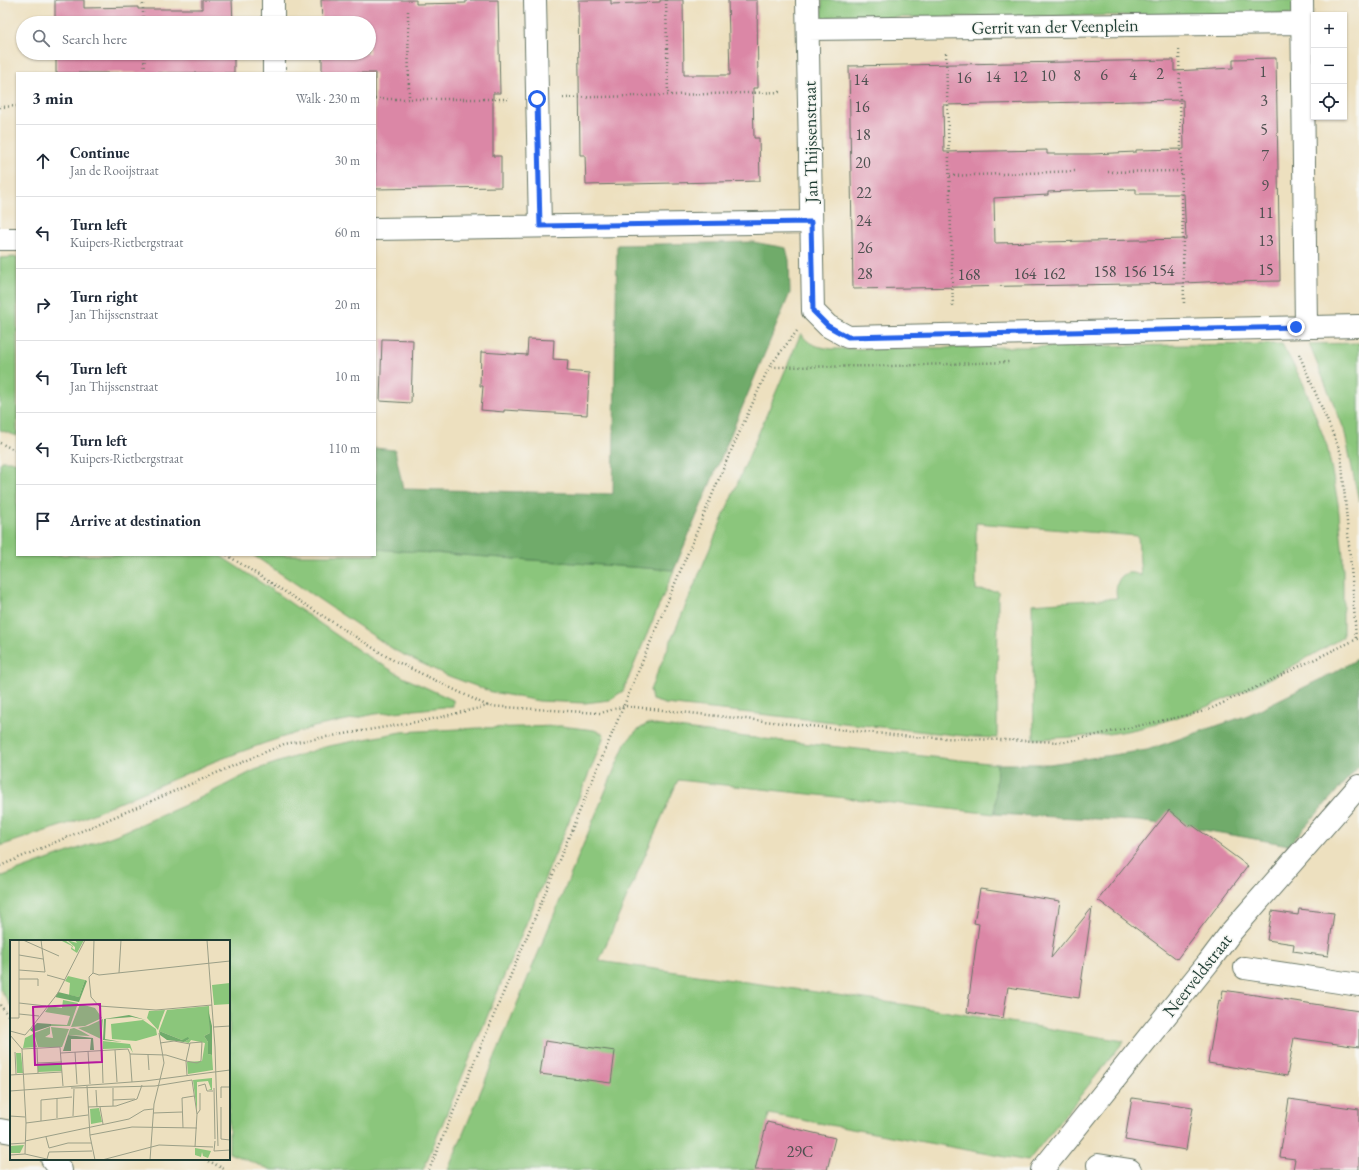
<!DOCTYPE html>
<html lang="en">
<head>
<meta charset="utf-8">
<style>
  :root { --surface:#fff; --page:#f6f6f7; --text:#1f2937; --muted:#747a83; --line:#e0e1e3 }
  body { margin:0; font-family:"EB Garamond",serif; background:var(--page); color:var(--text) }
  .controls { position:absolute; right:12px; top:12px; display:grid; overflow:hidden; border-radius:0px; box-shadow:0 1px 3px #0004 }
  .controls button { width:36px; height:36px; display:grid; place-items:center; padding:0; border:0; border-bottom:1px solid var(--line); background:var(--surface); color:var(--text); font:20px sans-serif }
  .stop { position:absolute; width:12px; height:12px; margin:-9px; border:3px solid #2563eb; border-radius:50%; background:#fff }
  .stop.end { background:#2563eb; border-color:#fff; box-shadow:0 1px 4px #0008 }
  .list { margin:0; padding:0; list-style:none }
  h2 { display:flex; justify-content:space-between; align-items:center; height:52px; margin:0; padding:0 16px; font-size:17px }
  h2 small { font-size:13px; font-weight:400; color:var(--muted) }
  .list li { display:grid; grid-template-columns:26px 1fr auto; gap:12px; align-items:center; box-sizing:border-box; height:72px; padding:0 16px; border-top:1px solid var(--line) }
  .list b { display:block; font-size:15px; white-space:nowrap }
  .list p { margin:0; font-size:13px; white-space:nowrap; color:var(--muted) }
  .list em { font-size:13px; font-style:normal; color:var(--muted) }
  .icon { flex:none; width:22px; height:22px; fill:none; stroke:currentColor; stroke-width:2; stroke-linecap:round; stroke-linejoin:round }
  .map { position:relative; flex:none; width:1359px; height:1170px; overflow:hidden }
  .search { position:absolute; background:var(--surface); box-shadow:0 1px 3px #0004; left:16px; top:16px; width:360px; height:44px; display:flex; align-items:center; gap:10px; box-sizing:border-box; padding:0 14px; border-radius:22px; color:var(--muted); font-size:15px }
  .panel { position:absolute; background:var(--surface); box-shadow:0 1px 3px #0004; left:16px; top:72px; width:360px; height:484px; border-radius:0px }
  .map>svg:first-child { display:block }
</style>
</head>
<body>
<div class="map">
<svg width="1359" height="1170" viewBox="0 0 1359 1170">
  <rect width="100%" height="100%" fill="#f6f6f2"/>
  <filter id="ink" filterUnits="userSpaceOnUse"><feTurbulence type="fractalNoise" baseFrequency=".025" numOctaves="2"/><feDisplacementMap in="SourceGraphic" scale="8" xChannelSelector="R" yChannelSelector="G"/><feConvolveMatrix kernelMatrix="1 2 1 2 8 2 1 2 1" color-interpolation-filters="sRGB"/></filter>
  <filter id="wash" filterUnits="userSpaceOnUse"><feTurbulence type="fractalNoise" baseFrequency=".012" numOctaves="4" result="noise"/><feDisplacementMap in="SourceGraphic" scale="16" xChannelSelector="R" yChannelSelector="G"/><feGaussianBlur stdDeviation="0.9" result="paint"/><feColorMatrix in="noise" values="0 0 0 0 0 0 0 0 0 0 0 0 0 0 0 0 0 1.4 0 .05"/><feComposite in="paint" operator="in"/></filter>
  <g filter="url(#wash)">
    <rect width="100%" height="100%" fill="#ede0bf"/>
    <path fill="#8bc67b" stroke="#558258" d="M 822,0 L 1295,0 L 1295,14 L 822,18 Z
      M 17,257 L 17,436 L 0,430 L 0,258 Z
      M 801,333 C 808,346 820,347 832,349 L 1282,344 L 1303,383 L 1327,446 L 1338,503 L 1343,557 L 1343,637 C 1286,671 1229,702 1165,721 C 1156,724 1146,727 1136,729 C 1102,737 1068,737 1034,739 L 1032,604 L 1117,598 C 1113,581 1124,566 1141,576 L 1138,536 L 976,523 L 976,590 L 998,591 L 997,738 L 974,737 L 665,704 L 652,700 L 650,690 Z
      M 1359,343 L 1359,502 L 1344,429 L 1309,344 Z
      M 2,461 L 10,461 L 17,463 L 17,555 L 219,555 L 266,586 L 361,652 L 403,677 L 453,700 L 453,706 L 375,714 L 314,727 L 265,743 L 213,762 L 79,820 L 0,846 L 0,464 Z
      M 375,549 L 674,570 L 623,691 L 609,700 L 585,703 L 539,701 L 492,692 L 446,675 L 396,651 L 253,555 L 375,555 Z
      M 647,724 L 746,737 L 997,764 L 995,814 L 678,780 L 599,961 L 907,1005 L 1124,1041 L 1028,1161 L 769,1114 L 760,1170 L 448,1170 L 625,744 L 635,732 Z
      M 561,726 L 594,730 L 604,734 L 602,742 L 423,1170 L 272,1170 L 229,1153 L 229,941 L 11,941 L 11,1006 L 0,989 L 0,877 L 121,833 L 192,802 L 255,770 L 324,747 L 401,732 L 479,728 Z"/>
    <path fill="#70ab6b" stroke="#487450" d="M 753,242 L 786,248 L 789,260 L 790,293 L 674,570 L 375,549 L 375,448 L 395,450 L 403,489 L 613,494 L 617,245 Z
      M 1359,658 L 1359,766 L 1289,845 L 1198,829 L 1138,821 L 995,814 L 997,764 L 1049,764 L 1147,750 L 1248,715 L 1335,672 Z"/>
    <g id="blocks">
      <path fill="#db87a6" fill-rule="evenodd" d="M 55,0 L 84,0 L 84,8 L 138,7 L 138,9 L 202,9 L 202,0 L 232,0 L 233,23 L 55,23 Z
        M 321,0 L 416,0 L 416,4 L 466,3 L 466,0 L 498,0 L 500,93 L 493,93 L 493,156 L 501,156 L 501,187 L 375,189 L 375,73 L 322,73 L 322,53 L 369,53 L 369,23 L 322,23 Z
        M 578,0 L 611,0 L 611,4 L 660,2 L 660,0 L 683,0 L 684,75 L 730,75 L 728,0 L 757,0 L 758,88 L 753,88 L 754,138 L 759,138 L 760,181 L 586,185 L 585,155 L 580,155 Z
        M 56,53 L 234,53 L 234,73 L 56,73 Z
        M 1276,58 L 1280,281 L 1225,282 L 1225,281 L 1185,283 L 853,289 L 849,66 L 1174,60 L 1174,71 L 1233,68 L 1233,59 ZM 1183,100 L 1184,149 L 1136,150 L 1136,152 L 1092,154 L 1047,154 L 1047,150 L 944,152 L 943,105 ZM 1136,189 L 1136,194 L 1184,194 L 1186,239 L 995,243 L 994,198 L 1048,195 L 1048,192 L 1092,190 Z
        M 382,339 L 413,340 L 411,403 L 380,401 Z
        M 528,339 L 554,340 L 553,359 L 568,360 L 567,371 L 589,373 L 587,415 L 504,410 L 504,412 L 481,410 L 483,386 L 480,386 L 481,352 L 527,355 Z
        M 1169,810 L 1189,827 L 1191,824 L 1248,866 L 1177,959 L 1098,900 Z
        M 980,889 L 1060,901 L 1051,958 L 1092,908 L 1079,998 L 1008,987 L 1003,1018 L 967,1012 L 979,924 L 974,923 Z
        M 1299,909 L 1334,913 L 1328,956 L 1293,951 L 1294,944 L 1267,940 L 1272,911 L 1298,915 Z
        M 1223,990 L 1359,1011 L 1359,1047 L 1294,1038 L 1287,1076 L 1208,1063 L 1219,1000 L 1221,1001 Z
        M 545,1041 L 615,1051 L 611,1083 L 540,1074 Z
        M 1132,1098 L 1193,1107 L 1186,1150 L 1125,1140 Z
        M 1289,1099 L 1359,1109 L 1359,1170 L 1293,1170 L 1295,1159 L 1280,1157 Z
        M 767,1122 L 835,1138 L 827,1170 L 755,1170 Z"/>
    </g>
  </g>
  <g filter="url(#ink)">
    <use href="#blocks" fill-opacity="0" stroke="#677665" stroke-width="1"/>
    <g fill="none" stroke-linecap="round" stroke-linejoin="round">
      <g stroke="#677665" stroke-width="24">
        <path id="street" d="M 273,0 L 273,23
          M 535,0 L 540,226
          M 807,0 L 813,311 L 828,326 L 848,337 L 1359,326
          M 1302,0 L 1306,327
          M 808,29 L 1302,23
          M 274,53 L 274,73
          M 375,229 L 811,222
          M 0,239 L 17,239
          M 1245,968 L 1359,985
          M 0,1130 L 11,1132
          M 52,1159 L 61,1170
          M 1098,1165 L 1130,1170
          M 1042,1170 L 1208,963 L 1232,931 L 1359,786"/>
      </g>
      <path stroke="#677665" stroke-width="2.5" stroke-dasharray="1 3" stroke-linecap="butt" d="M 143,0 L 143,23
        M 666,0 L 668,95
        M 408,11 L 409,98
        M 1179,50 L 1184,303
        M 144,53 L 145,73
        M 946,53 L 953,308
        M 563,98 L 782,92
        M 375,99 L 510,99
        M 0,107 L 17,106
        M 1108,172 L 1182,171
        M 950,176 L 1077,171
        M 797,331 L 769,367 L 890,366 L 1009,362
        M 1299,354 L 1341,453 L 1353,591 L 1356,640
        M 0,443 L 17,451
        M 227,555 L 389,658 L 488,706
        M 0,866 L 284,744 L 428,720 L 488,706 L 601,713 L 625,706 L 912,737 L 1064,742 L 1206,711 L 1359,638
        M 0,1005 L 11,1019
        M 205,1159 L 226,1170
        M 429,1170 L 726,462 L 769,367"/>
      <use href="#street" stroke="#fff" stroke-width="22"/>
    </g>
  </g>
  <g fill="none" stroke-linecap="round" stroke-linejoin="round" filter="url(#ink)">
    <path stroke="#2563eb" stroke-width="5" d="M 537,99 L 540,226 L 811,222 L 813,311 L 828,326 L 848,337 L 1296,327"/>
  </g>
  <g text-anchor="middle" dominant-baseline="central" stroke-width="3" stroke-linejoin="round" paint-order="stroke">
    <g font-size="16" fill="#4e5050">
      <text x="1263" y="71">1</text>
      <text x="1160" y="73">2</text>
      <text x="1104" y="74">6</text>
      <text x="1133" y="74">4</text>
      <text x="1048" y="75">10</text>
      <text x="1077" y="75">8</text>
      <text x="993" y="76">14</text>
      <text x="1020" y="76">12</text>
      <text x="964" y="77">16</text>
      <text x="861" y="79">14</text>
      <text x="1264" y="100">3</text>
      <text x="862" y="106">16</text>
      <text x="1264" y="129">5</text>
      <text x="863" y="134">18</text>
      <text x="1265" y="155">7</text>
      <text x="863" y="162">20</text>
      <text x="1265" y="185">9</text>
      <text x="864" y="192">22</text>
      <text x="1266" y="212">11</text>
      <text x="864" y="220">24</text>
      <text x="1266" y="240">13</text>
      <text x="865" y="247">26</text>
      <text x="1266" y="269">15</text>
      <text x="1163" y="270">154</text>
      <text x="1105" y="271">158</text>
      <text x="1135" y="271">156</text>
      <text x="865" y="273">28</text>
      <text x="1025" y="273">164</text>
      <text x="1054" y="273">162</text>
      <text x="969" y="274">168</text>
      <text x="800" y="1151">29C</text>
    </g>
    <g font-size="18" fill="#1f3d34" stroke="#f6f6f2">
      <text transform="translate(1055 26) rotate(-1)">Gerrit van der Veenplein</text>
      <text transform="translate(810 142) rotate(-91)">Jan Thijssenstraat</text>
      <text transform="translate(1197 975) rotate(-52)">Neerveldstraat</text>
    </g>
  </g>
  <g transform="translate(10 940)">
    <rect width="220" height="220" fill="#ede0bf"/>
    <path d="M 50,0 L 56,1 L 63,6 L 62,8 L 65,10 L 65,7 L 57,0 L 67,3 L 65,0 L 74,0 L 67,13 L 61,9 L 62,6 ZM 58,36 L 75,40 L 69,57 L 59,55 L 60,43 L 55,41 ZM 220,43 L 220,64 L 204,65 L 202,45 ZM 53,60 L 68,63 L 60,86 L 41,86 L 41,84 L 57,85 L 60,76 L 35,72 L 39,66 L 52,68 ZM 70,64 L 85,68 L 92,78 L 75,86 L 61,87 ZM 199,66 L 200,93 L 194,96 L 198,102 L 198,114 L 202,115 L 203,130 L 178,134 L 177,122 L 192,121 L 195,103 L 181,100 L 179,103 L 174,102 L 179,99 L 172,100 L 149,91 L 157,70 ZM 155,70 L 150,83 L 148,90 L 137,78 L 139,71 ZM 93,79 L 91,99 L 68,88 L 78,86 ZM 133,80 L 146,89 L 147,95 L 126,101 L 102,99 L 101,84 ZM 40,87 L 40,94 L 35,97 L 43,98 L 41,87 L 59,89 L 52,107 L 28,107 L 24,93 ZM 64,88 L 71,91 L 80,96 L 58,95 L 60,89 ZM 23,94 L 27,107 L 13,108 L 15,98 ZM 93,101 L 120,104 L 123,113 L 120,108 L 93,109 ZM 6,113 L 11,113 L 13,133 L 7,133 ZM 51,123 L 52,131 L 28,132 L 28,124 ZM 202,138 L 202,150 L 198,150 L 201,149 L 198,141 L 187,142 L 187,173 L 183,140 ZM 89,168 L 92,182 L 81,184 L 80,169 ZM 14,205 L 10,213 L 1,213 L 0,206 ZM 185,208 L 201,211 L 198,218 L 193,216 L 192,212 L 191,217 L 185,215 Z" fill="#8bc67b"/>
    <path d="M 75,40 L 77,41 L 69,62 L 45,57 L 48,52 L 69,57 ZM 198,69 L 202,86 L 202,115 L 198,114 L 198,102 L 194,96 L 200,93 ZM 119,75 L 136,80 L 122,77 L 96,79 L 95,99 L 112,102 L 93,100 L 94,79 ZM 27,83 L 41,84 L 41,86 L 23,92 L 20,90 ZM 149,91 L 172,100 L 178,97 L 179,99 L 174,102 L 157,100 L 150,95 ZM 58,95 L 83,98 L 84,110 L 80,110 L 81,99 L 61,99 L 61,111 L 53,111 Z" fill="#70ab6b"/>
    <path fill="none" stroke="#9b9f87" stroke-width="1" d="M 13,0 L 49,16M 197,0 L 205,107 L 208,206M 9,15 L 33,19M 9,30 L 35,32 L 31,0M 83,33 L 79,37 L 81,57 L 89,66 L 146,70 L 202,65M 83,33 L 89,35 L 220,21M 83,33 L 84,0M 109,33 L 111,0M 37,35 L 55,40M 9,39 L 28,39 L 28,46M 9,63 L 36,66M 9,74 L 29,76M 0,78 L 9,78 L 9,0M 204,87 L 220,86M 0,91 L 15,95 L 21,88 L 48,53 L 75,0M 0,95 L 12,109 L 16,183 L 15,214 L 0,215M 150,103 L 164,101 L 180,104M 27,108 L 28,133M 12,109 L 50,107 L 53,146M 92,110 L 93,143M 105,110 L 107,142M 78,111 L 80,144M 5,112 L 6,134M 65,112 L 67,144M 51,113 L 118,109 L 120,114 L 156,115 L 176,121 L 187,123 L 191,121 L 192,102 L 180,103 L 176,121 L 177,135M 120,114 L 122,142M 138,115 L 139,130M 27,123 L 52,122M 0,135 L 52,132M 77,146 L 80,196 L 85,220M 188,146 L 195,144 L 197,151 L 203,151M 61,148 L 145,146 L 182,140 L 187,174 L 185,207M 103,148 L 103,166M 204,148 L 205,199M 86,150 L 87,167M 0,151 L 135,141 L 220,130M 47,158 L 47,178M 211,158 L 211,147 L 220,147M 103,160 L 125,159M 78,167 L 106,166 L 127,159 L 132,145M 90,167 L 93,184M 211,167 L 211,199 L 220,200M 143,173 L 172,172M 187,174 L 190,170 L 190,153M 0,176 L 15,177M 63,176 L 64,149M 31,181 L 31,160 L 62,157M 16,183 L 78,175M 173,188 L 172,158 L 184,156M 80,195 L 122,187 L 187,188M 36,197 L 39,208 L 58,203 L 81,203M 15,201 L 119,179 L 134,170 L 143,169M 205,201 L 204,211 L 220,210M 0,204 L 15,203M 15,214 L 41,220M 37,219 L 39,212 L 82,211M 92,220 L 149,205 L 203,207M 140,220 L 144,164 L 154,123 L 149,93"/>
    <path fill="#b5179e" fill-opacity="0.15" stroke="#b5179e" stroke-width="2" d="M 90,64 L 92,122 L 25,125 L 23,67 Z"/>
    <rect width="220" height="220" fill="none" stroke="#1f3d34" stroke-width="2"/>
  </g>
</svg>
<div class="controls">
<button>+</button>
<button>−</button>
<button><svg class="icon" aria-label="locate" viewBox="0 0 24 24"><circle cx="12" cy="12" r="6"/><path d="M12 2v4M12 18v4M2 12h4M18 12h4"/></svg></button>
</div>
<div class="stop" style="left:537px;top:99px"></div>
<div class="stop end" style="left:1296px;top:327px"></div>
<div class="search"><svg class="icon" aria-label="search" viewBox="0 0 24 24"><circle cx="10" cy="10" r="6"/><path d="M15 15l6 6"/></svg>Search here</div>
<section class="panel">
<h2>3 min<small>Walk · 230 m</small></h2>
<ul class="list">
<li><svg class="icon" aria-label="ahead" viewBox="0 0 24 24"><path d="M12 20V5M6 11l6-6 6 6"/></svg><div><b>Continue</b><p>Jan de Rooijstraat</p></div><em>30 m</em></li>
<li><svg class="icon" aria-label="left" viewBox="0 0 24 24"><path d="M17 20v-9H6M10 6l-5 5 5 5"/></svg><div><b>Turn left</b><p>Kuipers-Rietbergstraat</p></div><em>60 m</em></li>
<li><svg class="icon" aria-label="right" viewBox="0 0 24 24"><path d="M7 20v-9h11M14 6l5 5-5 5"/></svg><div><b>Turn right</b><p>Jan Thijssenstraat</p></div><em>20 m</em></li>
<li><svg class="icon" aria-label="left" viewBox="0 0 24 24"><path d="M17 20v-9H6M10 6l-5 5 5 5"/></svg><div><b>Turn left</b><p>Jan Thijssenstraat</p></div><em>10 m</em></li>
<li><svg class="icon" aria-label="left" viewBox="0 0 24 24"><path d="M17 20v-9H6M10 6l-5 5 5 5"/></svg><div><b>Turn left</b><p>Kuipers-Rietbergstraat</p></div><em>110 m</em></li>
<li><svg class="icon" aria-label="arrive" viewBox="0 0 24 24"><path d="M6 21V4h12l-3 4 3 4H6"/></svg><div><b>Arrive at destination</b></div></li>
</ul>
</section>
</div>
</body>
</html>
